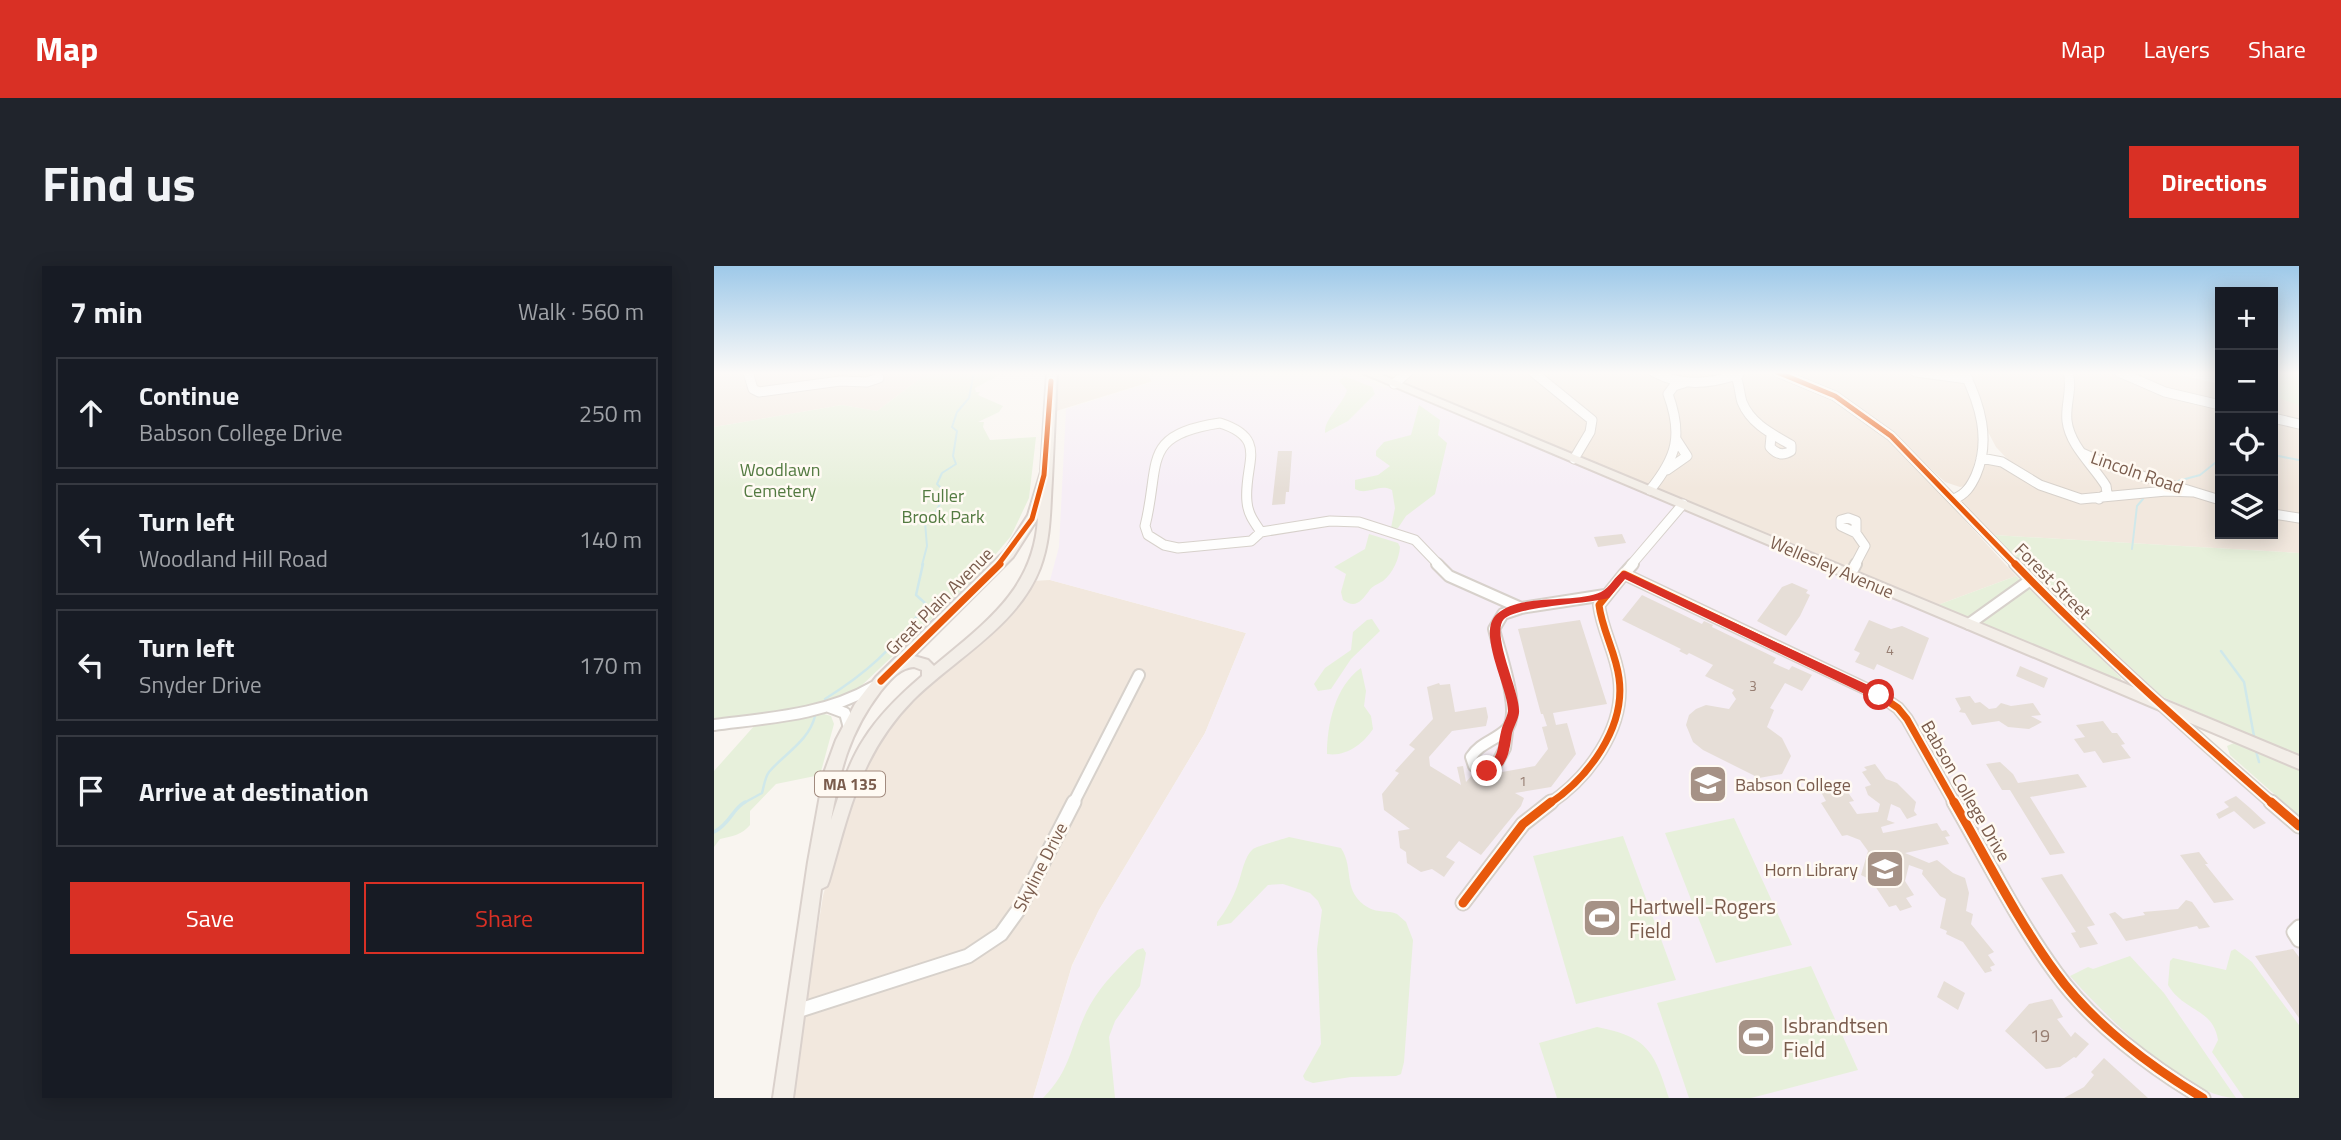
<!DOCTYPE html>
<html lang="en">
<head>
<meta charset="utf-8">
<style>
  :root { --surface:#171b24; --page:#20242c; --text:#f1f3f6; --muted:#9ea1a6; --line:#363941; --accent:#d93025 }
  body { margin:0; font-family:"Titillium Web",sans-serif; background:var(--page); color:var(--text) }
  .controls { position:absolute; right:21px; top:21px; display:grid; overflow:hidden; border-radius:0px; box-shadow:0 4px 18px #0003 }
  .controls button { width:63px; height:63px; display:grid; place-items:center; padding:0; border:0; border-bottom:2px solid var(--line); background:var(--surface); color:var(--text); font:35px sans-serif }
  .stop { position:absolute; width:21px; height:21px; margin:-16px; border:5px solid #d93025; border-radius:50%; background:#fff }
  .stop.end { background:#d93025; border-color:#fff; box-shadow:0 2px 7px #0008 }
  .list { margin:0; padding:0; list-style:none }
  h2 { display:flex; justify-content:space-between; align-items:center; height:91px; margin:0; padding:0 28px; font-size:30px }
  h2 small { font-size:23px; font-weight:400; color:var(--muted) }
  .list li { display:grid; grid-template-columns:46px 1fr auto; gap:21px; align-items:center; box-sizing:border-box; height:112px; margin:0 14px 14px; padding:0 14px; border:2px solid var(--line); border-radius:0px }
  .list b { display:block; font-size:26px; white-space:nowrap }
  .list p { margin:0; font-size:23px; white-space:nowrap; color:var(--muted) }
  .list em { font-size:23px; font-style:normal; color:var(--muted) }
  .actions { display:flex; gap:14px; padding:21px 28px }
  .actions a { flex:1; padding:16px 0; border:2px solid var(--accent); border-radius:0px; text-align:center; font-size:24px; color:var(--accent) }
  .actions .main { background:var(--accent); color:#fff }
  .icon { flex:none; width:38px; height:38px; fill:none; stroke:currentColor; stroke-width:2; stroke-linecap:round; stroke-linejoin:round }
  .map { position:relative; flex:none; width:1585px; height:832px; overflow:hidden; border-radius:0px }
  header { display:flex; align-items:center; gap:42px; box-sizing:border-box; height:98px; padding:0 35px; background:var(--accent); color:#fff }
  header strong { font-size:33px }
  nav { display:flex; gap:38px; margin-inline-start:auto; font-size:24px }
  .intro { display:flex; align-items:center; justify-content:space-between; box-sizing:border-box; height:168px; padding:0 42px }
  h1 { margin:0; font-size:49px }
  .button { padding:18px 32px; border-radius:0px; background:var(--accent); color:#fff; font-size:24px; font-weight:700 }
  main { display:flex; gap:42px; padding:0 42px }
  aside { flex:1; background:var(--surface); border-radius:0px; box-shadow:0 4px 18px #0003 }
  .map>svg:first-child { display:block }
</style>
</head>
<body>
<header>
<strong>Map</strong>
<nav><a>Map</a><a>Layers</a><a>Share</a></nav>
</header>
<div class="intro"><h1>Find us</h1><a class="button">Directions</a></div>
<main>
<aside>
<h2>7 min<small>Walk · 560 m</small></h2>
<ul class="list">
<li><svg class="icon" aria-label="ahead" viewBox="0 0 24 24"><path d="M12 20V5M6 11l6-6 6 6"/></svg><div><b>Continue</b><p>Babson College Drive</p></div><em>250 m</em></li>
<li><svg class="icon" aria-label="left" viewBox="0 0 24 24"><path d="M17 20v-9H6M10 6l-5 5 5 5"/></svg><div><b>Turn left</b><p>Woodland Hill Road</p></div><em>140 m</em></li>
<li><svg class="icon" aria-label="left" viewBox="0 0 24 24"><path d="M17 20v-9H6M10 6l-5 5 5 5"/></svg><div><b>Turn left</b><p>Snyder Drive</p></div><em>170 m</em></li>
<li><svg class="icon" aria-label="arrive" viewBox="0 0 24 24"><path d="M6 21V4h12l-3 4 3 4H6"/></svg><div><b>Arrive at destination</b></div></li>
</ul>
<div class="actions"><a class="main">Save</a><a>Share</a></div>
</aside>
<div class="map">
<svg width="1585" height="832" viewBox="0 0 1585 832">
  <rect width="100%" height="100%" fill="#f9f5f0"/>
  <path fill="#f2e8de" d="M 0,106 L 215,106 L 163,145 L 128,139 L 0,161 Z
    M 342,106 L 432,106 L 439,115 L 339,146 Z
    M 1055,106 L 1105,124 L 1139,143 L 1187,185 L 1302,310 L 1221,340 L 658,107 Z
    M 1245,106 L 1256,127 L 1264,154 L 1265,176 L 1257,212 L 1251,220 L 1246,221 L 1231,216 L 1166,156 L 1132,133 L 1070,107 Z
    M 1255,106 L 1453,106 L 1506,118 L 1506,268 L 1559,268 L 1559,130 L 1585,136 L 1585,287 L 1279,269 L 1246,236 L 1261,222 L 1271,195 L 1299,199 L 1282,181 L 1273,164 L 1268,141 Z
    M 336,314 L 532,367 L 491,467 L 385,644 L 358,699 L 319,832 L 77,832 L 109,630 L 130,550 L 164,469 L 319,315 Z"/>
  <path fill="#f6eef6" d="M 432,106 L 634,106 L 671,122 L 675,119 L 1443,444 L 1585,569 L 1585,832 L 319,832 L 358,700 L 385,644 L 491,467 L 532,367 L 336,314 L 345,281 L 352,143 L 438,116 Z"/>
  <path fill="#e7f0db" d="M 215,106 L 291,106 L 261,122 L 262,126 L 266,126 L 264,129 L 289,140 L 285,146 L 264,156 L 270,156 L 269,161 L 276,174 L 322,171 L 315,232 L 297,270 L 266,307 L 145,422 C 108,445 44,447 0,454 L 0,161 L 128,139 L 163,145 Z
    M 1559,106 L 1585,106 L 1585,139 L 1559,130 Z
    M 630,110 L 658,121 L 661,128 L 634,155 L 611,167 C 610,152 629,139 633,124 L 625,115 Z
    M 705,139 L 726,154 L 724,169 L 733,177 L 721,228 L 692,250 L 684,262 L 677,262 L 681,242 L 678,224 C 665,217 654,230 641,223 L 641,214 L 664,209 L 676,200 L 662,190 L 662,185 L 670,176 L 697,169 Z
    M 655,268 L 684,277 L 686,281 C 685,293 679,307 669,315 C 664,318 658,320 655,325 C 647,335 642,343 629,334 L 627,326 L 632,308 L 620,301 L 651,283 Z
    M 1279,269 L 1585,287 L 1585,490 L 1449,431 L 1316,308 Z
    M 1302,310 L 1407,412 L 1407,416 L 1221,340 Z
    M 658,353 L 666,365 L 637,393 L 617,423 L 604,425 L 600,418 L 611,402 L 637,384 L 639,366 L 653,354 Z
    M 647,402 L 652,425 L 650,440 L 657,450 L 659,463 C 649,478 632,491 613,488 C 613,459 621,420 647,402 Z
    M 110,448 L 117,450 L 120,458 L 106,509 L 62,518 L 36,545 L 36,559 C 28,569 18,570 6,573 L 0,581 L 0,505 L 41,459 Z
    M 1522,476 L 1585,501 L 1585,550 L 1516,489 L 1513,480 Z
    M 1020,552 L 1078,679 L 1002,697 L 951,567 Z
    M 909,570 L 962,714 L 862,738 L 819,590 Z
    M 575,571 L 627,582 C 641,603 627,626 655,642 C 664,647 674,644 683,648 L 692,656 L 699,674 L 690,796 L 687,808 L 682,810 L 637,811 L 599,817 L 591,814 L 589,810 L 607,778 L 603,683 L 608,644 L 604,635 L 596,627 L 569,618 L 554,619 L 517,657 L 503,660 L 503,656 C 512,645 519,632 524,618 C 528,607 530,591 539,583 C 541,581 569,573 575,571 Z
    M 429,682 L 432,687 L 426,720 L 401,755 L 395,771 L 401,832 L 329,832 C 360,801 357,773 376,739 C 388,718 406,700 423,684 Z
    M 1521,683 L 1538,696 L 1585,759 L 1585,832 L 1530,832 L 1498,786 L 1504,774 C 1499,742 1470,746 1454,719 L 1456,695 L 1459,692 L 1512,704 L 1517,685 Z
    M 1416,690 L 1450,727 L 1522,832 C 1472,832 1389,747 1356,710 L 1374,701 L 1379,703 Z
    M 1097,700 L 1144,804 L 1037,832 L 975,832 L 943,737 Z
    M 883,761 C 934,771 940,785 955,832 L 843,832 L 825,777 Z"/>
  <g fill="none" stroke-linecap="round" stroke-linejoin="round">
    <path stroke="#d0e8ea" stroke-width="2" d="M 1559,189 L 1585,194
      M 1464,215 L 1486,209 L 1506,193
      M 1418,283 L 1423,240 L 1429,233
      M 208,299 L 213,280 L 211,256 L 221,247 L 232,227 L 223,218 L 228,207 L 242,198 L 239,190 L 243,165 L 238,161 L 243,146 L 255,132 L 260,106"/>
    <path stroke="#d0e8ea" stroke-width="2.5" d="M 1507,385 L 1530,416 L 1540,470
      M 111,433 C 154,406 177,384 208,344 L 211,337 L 202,329 L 209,298
      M 1542,485 L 1545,496
      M 28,538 L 48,527 C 50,520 51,511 55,506 C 70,488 95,475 101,450"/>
    <path stroke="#d0e8ea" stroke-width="3.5" d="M 0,566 C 17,557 18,543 31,536"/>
  </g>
  <path fill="#e6ded7" d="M 564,185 L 578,185 L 575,226 L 572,226 L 571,238 L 558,239 Z
    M 908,268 L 912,277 L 884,281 L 880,271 Z
    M 1078,317 L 1094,324 L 1092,327 L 1096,329 L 1086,350 L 1072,370 L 1043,355 L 1068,321 Z
    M 928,329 L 988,358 L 990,355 L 999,359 L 998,361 L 1062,392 L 1059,397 L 1075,404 L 1078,400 L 1098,409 L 1088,425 L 1071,417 L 1056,442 L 1060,444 L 1053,461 L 1068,472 L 1077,490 L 1068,508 L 1045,512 L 989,484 L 979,476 L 972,459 L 975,449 L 982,443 L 992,439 L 1015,443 L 1022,433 L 1018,427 L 1020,424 L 991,410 L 999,399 L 975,387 L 973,389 L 965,385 L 967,383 L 908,354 Z
    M 866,354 L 893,438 L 839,447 L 842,459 L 853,457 L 862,488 L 837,521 L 801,527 L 810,532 L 807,540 L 767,589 L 745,575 L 732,591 L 741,596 L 730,611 L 718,603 L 707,606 L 693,597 L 692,586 L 686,582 L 684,565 L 696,563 L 670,544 L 668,528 L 685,507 L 681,505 L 701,483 L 695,479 L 719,453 L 713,421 L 725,417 L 726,419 L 736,418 L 741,446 L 772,441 L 774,451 L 772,460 L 738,465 L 715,491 L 716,500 L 747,519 L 743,501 L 749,500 L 752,516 L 759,508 L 771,514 L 783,512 L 788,506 L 821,500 L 834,483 L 828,461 L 833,460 L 829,448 L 827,448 L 804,363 Z
    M 1155,354 L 1177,363 L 1188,360 L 1215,372 L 1199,414 L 1163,398 L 1160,404 L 1141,396 L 1146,387 L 1140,384 Z
    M 1306,400 L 1334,412 L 1330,422 L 1302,410 Z
    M 1256,430 L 1261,437 L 1266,436 L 1275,443 L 1282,442 L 1287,437 L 1297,440 L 1319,437 L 1327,449 L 1317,450 L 1328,456 L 1315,463 L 1294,461 L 1285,455 L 1258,459 L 1251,447 L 1245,446 L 1247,443 L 1241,432 Z
    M 1389,455 L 1398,467 L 1403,467 L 1411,478 L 1407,479 L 1417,492 L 1389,497 L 1381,485 L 1370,487 L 1360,473 L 1371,471 L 1362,459 Z
    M 1286,496 L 1299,508 L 1304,517 L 1364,508 L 1373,521 L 1316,531 L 1351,587 L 1336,589 L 1296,524 L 1288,524 L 1272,498 Z
    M 1161,498 L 1172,513 L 1183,517 L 1202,536 L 1200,545 L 1203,549 L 1193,553 L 1186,542 L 1177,538 L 1173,554 L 1181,557 L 1167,561 L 1169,567 L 1223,557 L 1228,565 L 1232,564 L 1236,570 L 1231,571 L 1235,578 L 1191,587 L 1215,597 L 1223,594 L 1239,607 L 1251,612 L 1255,627 L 1252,645 L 1259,648 L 1257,658 L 1280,686 L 1274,689 L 1281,699 L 1276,701 L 1278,705 L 1271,707 L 1249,676 L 1232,668 L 1233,665 L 1226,662 L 1232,633 L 1226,630 L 1208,608 L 1209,604 L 1195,599 L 1191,615 L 1200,629 L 1192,632 L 1198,641 L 1186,645 L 1182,639 L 1175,641 L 1157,614 L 1147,609 L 1154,585 L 1146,574 L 1133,569 L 1128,570 L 1107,537 L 1112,535 L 1107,526 L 1123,521 L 1133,525 L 1140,535 L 1135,536 L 1143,548 L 1164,546 L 1166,538 L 1154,529 L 1151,521 L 1157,519 L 1148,506 L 1153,504 L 1150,501 Z
    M 1522,530 L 1536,542 L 1552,557 L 1540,563 L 1520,545 L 1505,553 L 1502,548 L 1515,541 L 1510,536 Z
    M 1485,586 L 1494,598 L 1491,598 L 1520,634 L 1500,637 L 1466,589 Z
    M 1348,608 L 1381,659 L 1373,661 L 1384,678 L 1366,682 L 1357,667 L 1362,666 L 1327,612 Z
    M 1472,634 L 1478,636 L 1496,661 L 1485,663 L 1483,660 L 1412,675 L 1395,648 L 1401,646 L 1409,653 L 1431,649 L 1429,646 L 1464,643 Z
    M 1579,683 L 1585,691 L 1585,752 L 1541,690 Z
    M 1230,715 L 1251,727 L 1244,744 L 1223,731 Z
    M 1338,733 L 1349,751 L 1343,753 L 1357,771 L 1361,766 L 1375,778 L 1362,792 L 1360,791 L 1346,801 L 1332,803 L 1291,765 L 1315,738 Z
    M 1390,792 L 1434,832 L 1350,832 L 1370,821 L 1380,809 L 1377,806 Z"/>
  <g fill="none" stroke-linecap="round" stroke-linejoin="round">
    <g stroke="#d7d1cb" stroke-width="11">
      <path id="minor-far2" d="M 34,106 L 39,123 L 45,126 L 126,115 L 153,116 L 165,112
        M 819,106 L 878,154 L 876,166 L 860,193
        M 940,106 C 967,121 997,118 1025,108
        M 1063,106 L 1121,130 L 1177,170 L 1302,299
        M 1202,106 L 1254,113
        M 1354,106 C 1359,123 1351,138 1353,155 C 1356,180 1379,199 1392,220 L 1393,227 L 1385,233
        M 1405,106 L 1451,126 L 1506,139
        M 1021,109 C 1026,118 1025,127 1028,136 C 1037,158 1058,168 1077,179 L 1077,185 C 1069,190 1062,188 1056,181 L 1057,170
        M 680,118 L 694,106
        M 1559,152 L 1585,158
        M 506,157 C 556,173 529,198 533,236 C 534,248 540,256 547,266 L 537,275 L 464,282 L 450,279 L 434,269 L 431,260 C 447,196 426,169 506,157 Z
        M 1368,187 L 1402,202 L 1506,234
        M 1267,192 L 1288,196 L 1326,219 L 1367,233 L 1452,225 L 1479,226
        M 953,204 L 973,190 L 962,173
        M 936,224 C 963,191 969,169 954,128 L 960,120 L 970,117
        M 1240,233 C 1252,228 1257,220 1262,209 C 1277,174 1266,138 1250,106
        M 1559,248 L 1585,252
        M 1134,252 L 1142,255 L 1142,267 L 1127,260 L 1127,254 Z
        M 547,266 L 616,255 L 645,256 L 701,274 L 725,299
        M 917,299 L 969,238
        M 1141,299 L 1151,280 L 1142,267"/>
    </g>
    <g stroke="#d7d1cb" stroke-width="14">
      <path id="minor-far1" d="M 723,298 L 735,310 L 807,342 L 891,329
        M 1301,298 C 1383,383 1470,460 1559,538
        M 910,308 L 919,298
        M 1136,309 L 1142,298
        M 1255,358 L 1315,315
        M 115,441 L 131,447 L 135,462
        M 0,459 C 54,452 111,449 159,421
        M 793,466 L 791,482 L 780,503 L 773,505 L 760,500 L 757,491 C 766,477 780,475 792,464 C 809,448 785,385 780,363 L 789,348 L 807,342
        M 359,538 L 425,409
        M 835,538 C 874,512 912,462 905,412 C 902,387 888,364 885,339 L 910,308 L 1165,429 L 1184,442 L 1193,453 L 1241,538"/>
    </g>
    <g stroke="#d7d1cb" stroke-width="17">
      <path id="minor" d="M 1240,536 C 1273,593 1303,654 1342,707 C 1378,757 1437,801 1489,832
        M 1557,536 L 1585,560
        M 749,637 L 809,558 L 837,536
        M 1585,661 L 1580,666 L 1585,674
        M 80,746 L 254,690 L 287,668 L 305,643 L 360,536"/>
    </g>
    <g stroke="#dad1cc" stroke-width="4">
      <path id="major" d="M 333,106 L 343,106 C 341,142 340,177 338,213 C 336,243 337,273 326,302 C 304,360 240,393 199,434 C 146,488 135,546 115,615 L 113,620 L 107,623 L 79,832 L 59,832 L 94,596 L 110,507 L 122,474 L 141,438 L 162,411 L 291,285 L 314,249 L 327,206 ZM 324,252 C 320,324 271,357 220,400 L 214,394 L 200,390 L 299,291 ZM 200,401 L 208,404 L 208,410 C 187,428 165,449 150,473 C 134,497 126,527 117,554 C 126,504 135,467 166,426 C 176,414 185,402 200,401 Z
        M 646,106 L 661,106 L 1585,490 L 1585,503 Z"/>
    </g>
    <use href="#minor-far2" stroke="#fefefd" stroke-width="9"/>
    <use href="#minor-far1" stroke="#fefefd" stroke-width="10"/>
    <use href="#minor" stroke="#fefefd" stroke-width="13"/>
    <use href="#major" fill="#f3eee8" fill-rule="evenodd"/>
    <g stroke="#fffaf3" stroke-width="9">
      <path id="cycleway-far2" d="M 1063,106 L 1121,130 L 1177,170 L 1302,299
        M 284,299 L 318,253 L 330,209 L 337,115"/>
    </g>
    <g stroke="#fffaf3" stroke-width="11">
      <path id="cycleway-far1" d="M 1301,298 C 1383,383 1470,460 1559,538
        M 167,415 L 286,298
        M 835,538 C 874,512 912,462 905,412 C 902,387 888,364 885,339 L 910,308 L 1165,429 L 1184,442 L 1193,453 L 1241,538"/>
    </g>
    <g stroke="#fffaf3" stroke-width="13">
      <path id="cycleway" d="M 1240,536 C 1273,593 1303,654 1342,707 C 1378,757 1437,801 1489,832
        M 1557,536 L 1585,560
        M 749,637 L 809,558 L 837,536"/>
    </g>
    <use href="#cycleway-far2" stroke="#e8590c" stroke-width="5"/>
    <use href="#cycleway-far1" stroke="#e8590c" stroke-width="7"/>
    <use href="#cycleway" stroke="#e8590c" stroke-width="9"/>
  </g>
  <linearGradient id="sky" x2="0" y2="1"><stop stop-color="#9ec9e9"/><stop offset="0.48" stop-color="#fcfaf8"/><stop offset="1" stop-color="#fcfaf8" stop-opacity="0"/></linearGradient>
  <rect width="1585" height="223" fill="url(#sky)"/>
  <path fill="#d93025" d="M 910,305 L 1169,426 L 1171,429 L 1165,434 L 1161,433 L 911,313 L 895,332 C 873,338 804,340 790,353 C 776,368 807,427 805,447 C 804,454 800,460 798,467 C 795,487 794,502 773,510 L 769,508 L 769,501 C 786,492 783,482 787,466 C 788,459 793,452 794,445 C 794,421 762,366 783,348 C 806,327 860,338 887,326 C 896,322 901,309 910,305 Z"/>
  <defs>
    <g id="university-square" transform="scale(2.0125)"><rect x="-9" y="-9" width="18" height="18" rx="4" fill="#a69286" stroke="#fffaf3"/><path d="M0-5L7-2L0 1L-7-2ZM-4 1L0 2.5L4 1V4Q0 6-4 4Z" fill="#fff"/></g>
    <g id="stadium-square" transform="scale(2.0125)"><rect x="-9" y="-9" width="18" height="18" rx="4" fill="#a69286" stroke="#fffaf3"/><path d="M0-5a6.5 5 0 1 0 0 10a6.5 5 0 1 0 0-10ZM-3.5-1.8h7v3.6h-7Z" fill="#fff"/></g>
  </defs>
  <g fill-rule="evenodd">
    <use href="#university-square" x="994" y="518"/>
    <use href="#university-square" x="1171" y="603"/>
    <use href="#stadium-square" x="888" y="652"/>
    <use href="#stadium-square" x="1042" y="771"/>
  </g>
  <g text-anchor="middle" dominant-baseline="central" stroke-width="5" stroke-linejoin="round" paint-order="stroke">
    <g font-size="14" fill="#977e72">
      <text x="1176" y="383">4</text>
      <text x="1039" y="419">3</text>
      <text x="809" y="514">1</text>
    </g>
    <rect fill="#fffaf3" stroke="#a28b7f" stroke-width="2" x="101" y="505.5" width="70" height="25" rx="5"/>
    <g font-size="16" font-weight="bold" fill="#7a5c4d">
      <text x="136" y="518">MA 135</text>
    </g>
    <g font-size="18" fill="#537a41" stroke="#fffaf3">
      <text x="66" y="203">Woodlawn<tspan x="66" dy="21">Cemetery</tspan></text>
      <text x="229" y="229">Fuller<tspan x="229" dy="21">Brook Park</tspan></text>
    </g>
    <g font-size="18" fill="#7a5c4d" stroke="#fffaf3">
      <text transform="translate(1423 206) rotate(19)">Lincoln Road</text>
      <text transform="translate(1118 301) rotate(23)">Wellesley Avenue</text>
      <text transform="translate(1339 315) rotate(45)">Forest Street</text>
      <text transform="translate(225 335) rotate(-45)">Great Plain Avenue</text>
      <text transform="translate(1252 525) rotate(60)">Babson College Drive</text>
      <text transform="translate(326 601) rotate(-63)">Skyline Drive</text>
    </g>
    <g font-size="18" fill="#7a5c4d" stroke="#fffaf3" text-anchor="start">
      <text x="1021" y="518">Babson College</text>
      <text x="1144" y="603" text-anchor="end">Horn Library</text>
    </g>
    <g font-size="18" fill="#977e72">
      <text x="1326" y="769">19</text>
    </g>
    <g font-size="21" fill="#7a5c4d" stroke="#fffaf3" text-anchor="start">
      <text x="915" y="640">Hartwell-Rogers<tspan x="915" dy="24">Field</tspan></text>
      <text x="1069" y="759">Isbrandtsen<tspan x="1069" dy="24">Field</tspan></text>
    </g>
  </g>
</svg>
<div class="controls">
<button>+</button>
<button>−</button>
<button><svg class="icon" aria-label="locate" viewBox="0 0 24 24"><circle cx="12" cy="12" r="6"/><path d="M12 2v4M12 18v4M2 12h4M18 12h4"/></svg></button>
<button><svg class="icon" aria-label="layers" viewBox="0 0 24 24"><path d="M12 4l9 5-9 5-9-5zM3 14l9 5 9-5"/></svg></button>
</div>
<div class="stop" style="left:1165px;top:429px"></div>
<div class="stop end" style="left:773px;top:505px"></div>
</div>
</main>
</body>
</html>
